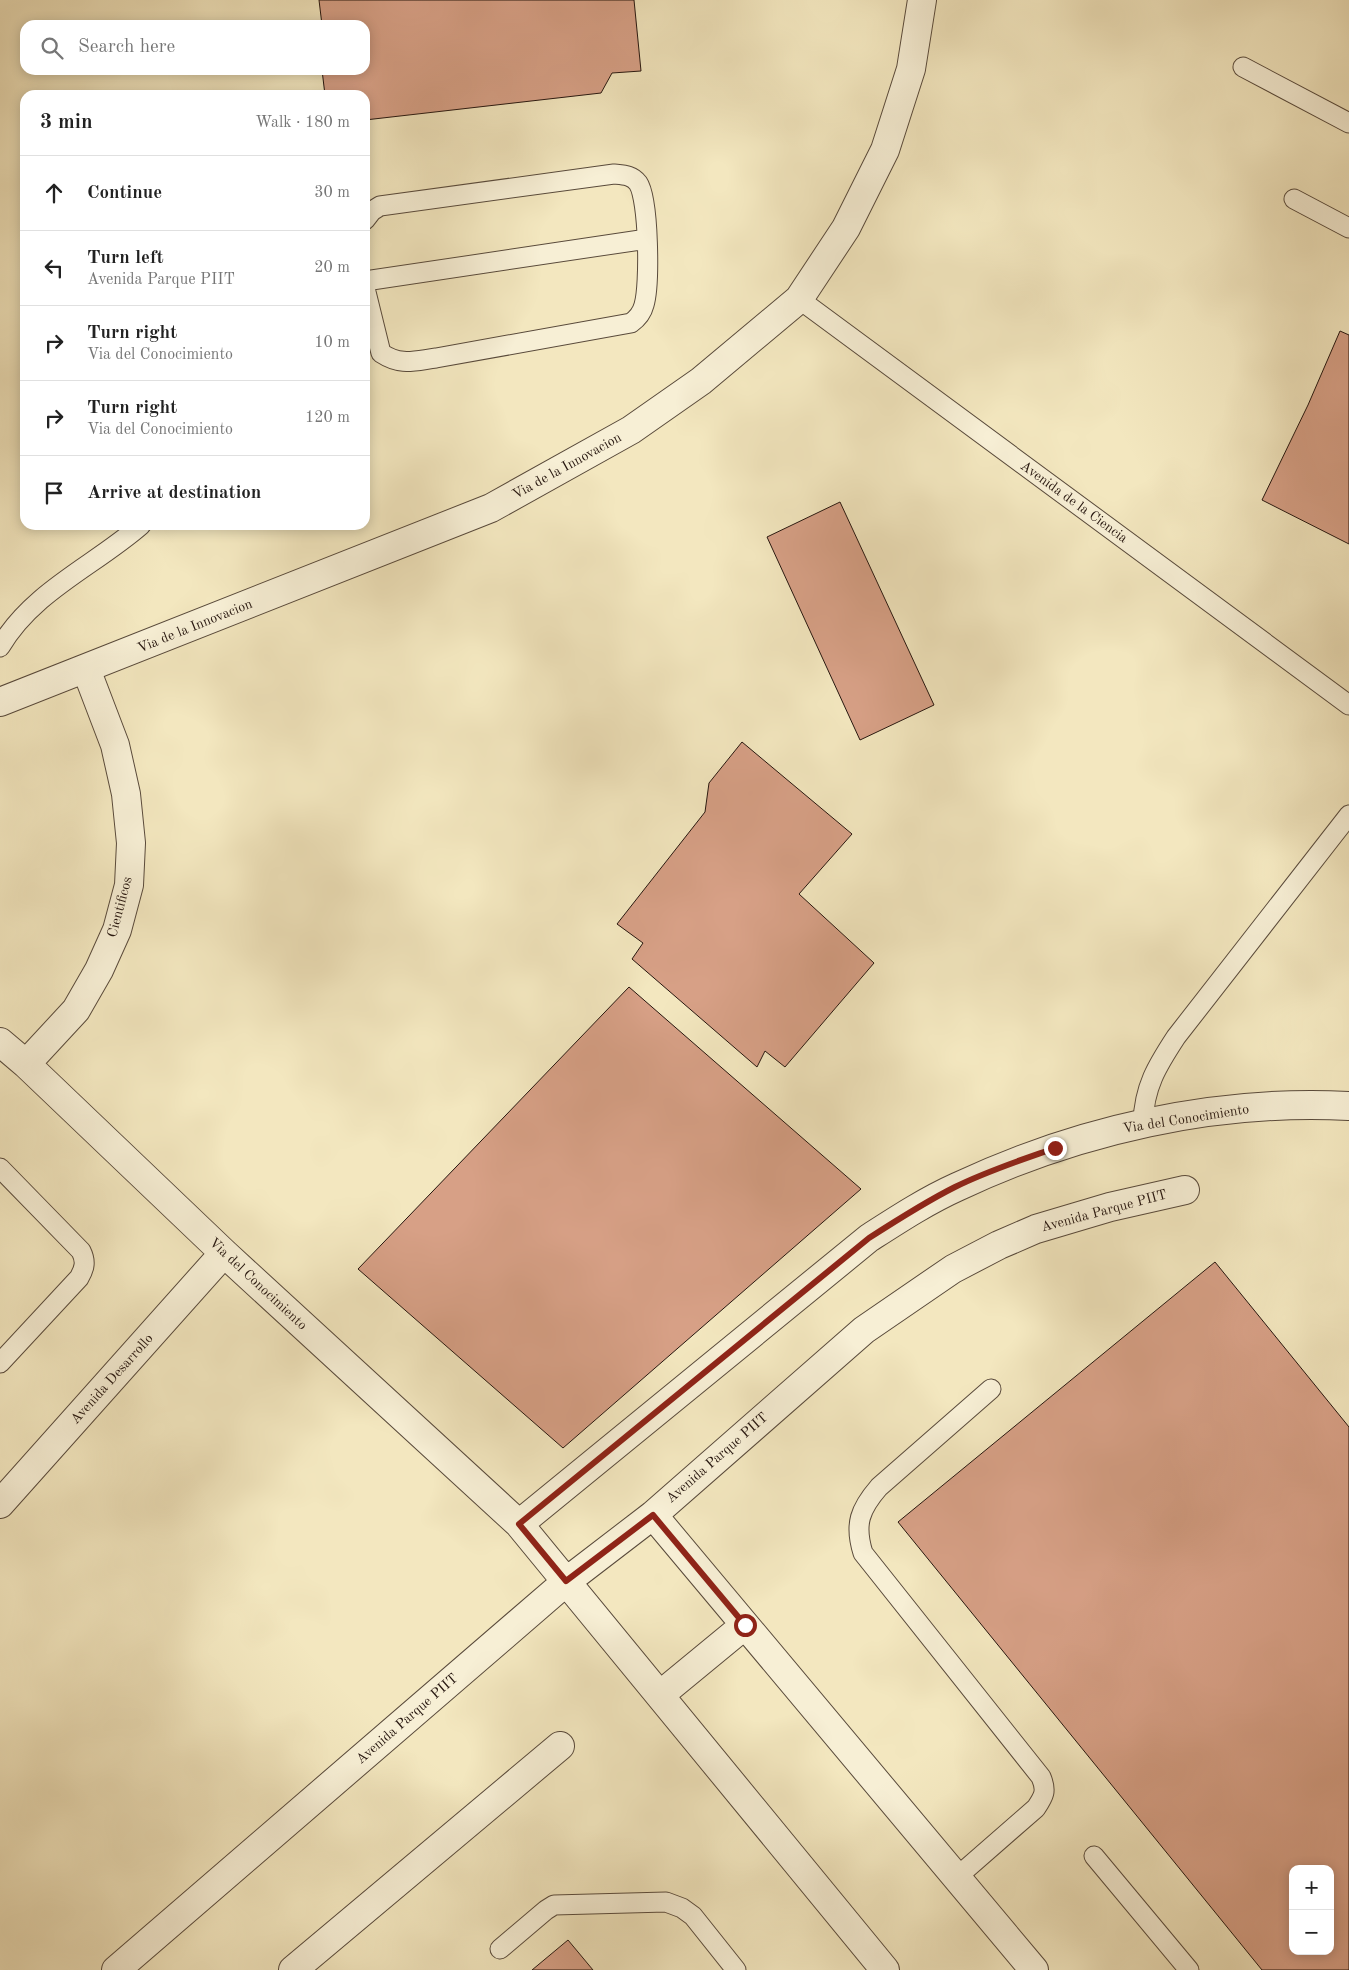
<!DOCTYPE html>
<html lang="en">
<head>
<meta charset="utf-8">
<style>
  :root { --surface:#fff; --page:#f6f6f6; --text:#222; --muted:#767676; --line:#e0e0e0 }
  body { margin:0; font-family:"Old Standard TT",serif; background:var(--page); color:var(--text) }
  .controls { position:absolute; right:15px; bottom:15px; display:grid; overflow:hidden; border-radius:10px; box-shadow:0 2px 12px #0003 }
  .controls button { width:45px; height:45px; display:grid; place-items:center; padding:0; border:0; border-bottom:1px solid var(--line); background:var(--surface); color:var(--text); font:25px sans-serif }
  .stop { position:absolute; width:15px; height:15px; margin:-11px; border:4px solid #8f2418; border-radius:50%; background:#fff }
  .stop.end { background:#8f2418; border-color:#fff; box-shadow:0 1px 5px #0008 }
  .list { margin:0; padding:0; list-style:none }
  h2 { display:flex; justify-content:space-between; align-items:center; height:65px; margin:0; padding:0 20px; font-size:21px }
  h2 small { font-size:16px; font-weight:400; color:var(--muted) }
  .list li { display:grid; grid-template-columns:32px 1fr auto; gap:15px; align-items:center; box-sizing:border-box; height:75px; padding:0 20px; border-top:1px solid var(--line) }
  .list b { display:block; font-size:19px; white-space:nowrap }
  .list p { margin:0; font-size:16px; white-space:nowrap; color:var(--muted) }
  .list em { font-size:16px; font-style:normal; color:var(--muted) }
  .icon { flex:none; width:28px; height:28px; fill:none; stroke:currentColor; stroke-width:2; stroke-linecap:round; stroke-linejoin:round }
  .map { position:relative; flex:none; width:1349px; height:1970px; overflow:hidden }
  .search { position:absolute; background:var(--surface); box-shadow:0 2px 12px #0003; left:20px; top:20px; width:350px; height:55px; display:flex; align-items:center; gap:12px; box-sizing:border-box; padding:0 18px; border-radius:15px; color:var(--muted); font-size:19px }
  .panel { position:absolute; background:var(--surface); box-shadow:0 2px 12px #0003; left:20px; top:90px; width:350px; height:440px; border-radius:15px }
  .map>svg:first-child { display:block }
</style>
</head>
<body>
<div class="map">
<svg width="1349" height="1970" viewBox="0 0 1349 1970">
  <rect width="100%" height="100%" fill="#f3e7bf"/>
  <filter id="stains"><feTurbulence type="fractalNoise" baseFrequency=".004" numOctaves="4"/><feColorMatrix values="0 0 0 0 .2 0 0 0 0 .09 0 0 0 0 .02 0 0 0 .5 -.17"/></filter>
  <radialGradient id="worn" r=".72"><stop offset=".6" stop-color="#630" stop-opacity="0"/><stop offset="1" stop-color="#630" stop-opacity=".3"/></radialGradient>
  <path fill="#d7a086" stroke="#26160f" fill-rule="evenodd" d="M 319,0 L 634,0 L 641,71 L 612,73 L 601,93 L 365,120 L 365,95 L 325,95 L 322,70 L 365,70 L 365,25 L 322,25 Z
    M 1340,331 L 1349,335 L 1349,544 L 1262,500 L 1308,405 Z
    M 840,502 L 934,705 L 860,740 L 767,537 Z
    M 742,742 L 852,834 L 799,894 L 874,963 L 785,1067 L 765,1051 L 757,1067 L 632,959 L 643,943 L 617,924 L 705,812 L 709,783 Z
    M 629,987 L 861,1189 L 563,1448 L 358,1269 Z
    M 1215,1262 L 1349,1427 L 1349,1970 L 1262,1970 L 898,1522 ZM 1293,1869 L 1330,1869 L 1330,1951 L 1293,1951 Z
    M 568,1940 L 593,1970 L 532,1970 Z"/>
  <g fill="none" stroke-linecap="round" stroke-linejoin="round">
    <g stroke="#594a3b" stroke-width="21">
      <path id="lane" d="M 1243,67 L 1349,123
        M 1294,199 L 1349,228
        M 365,220 L 372,211 L 380,206 L 614,174 C 624,175 632,175 638,183 C 649,199 650,285 644,305 C 642,313 638,318 631,323 L 436,358 C 413,361 401,366 381,353 L 365,288
        M 365,281 L 647,239
        M 799,299 L 1349,705
        M 0,647 C 33,591 94,566 141,525
        M 1143,1123 C 1144,1087 1157,1066 1176,1037 L 1349,815
        M 0,1168 L 81,1251 C 86,1261 85,1268 79,1278 L 0,1363
        M 1094,1856 L 1189,1970
        M 957,1877 L 1036,1808 C 1044,1796 1047,1791 1041,1777 L 863,1553 C 854,1524 860,1509 879,1487 L 991,1389
        M 500,1949 L 546,1910 L 554,1905 L 666,1902 L 682,1908 L 693,1916 L 736,1970"/>
    </g>
    <g stroke="#594a3b" stroke-width="30">
      <path id="street" d="M 0,702 L 491,508 L 631,430 L 701,381 L 799,299 L 846,228 L 885,150 L 911,69 L 922,0
        M 0,1042 L 26,1064 L 224,1253 L 519,1524 L 885,1970
        M 26,1064 L 76,1010 L 99,970 L 117,930 L 129,885 L 131,843 L 126,794 L 115,745 L 86,669
        M 0,1504 L 224,1253
        M 653,1515 L 1034,1970
        M 519,1524 L 869,1238 C 897,1220 926,1201 957,1187 C 1078,1130 1215,1099 1349,1106
        M 660,1695 L 745,1625
        M 116,1970 L 567,1581 L 653,1515 L 864,1330 L 953,1269 L 999,1245 L 1036,1229 L 1110,1207 L 1185,1190
        M 293,1970 L 560,1746"/>
    </g>
    <use href="#lane" stroke="#f7efd5" stroke-width="19"/>
    <use href="#street" stroke="#f7efd5" stroke-width="28"/>
  </g>
  <g fill="none" stroke-linecap="round" stroke-linejoin="round">
    <path stroke="#8f2418" stroke-width="6" d="M 745,1625 L 653,1515 L 566,1581 L 519,1524 L 869,1238 C 897,1220 925,1202 955,1187 C 987,1171 1021,1160 1055,1148"/>
  </g>
  <g text-anchor="middle" dominant-baseline="central" stroke-width="4" stroke-linejoin="round" paint-order="stroke">
    <g font-size="14" fill="#26160f" stroke="#f7efd5">
      <text transform="translate(567 466) rotate(-29)">Via de la Innovacion</text>
      <text transform="translate(1074 502) rotate(36)">Avenida de la Ciencia</text>
      <text transform="translate(195 626) rotate(-22)">Via de la Innovacion</text>
      <text transform="translate(120 907) rotate(-75)">Cientificos</text>
      <text transform="translate(1186 1119) rotate(-9)">Via del Conocimiento</text>
      <text transform="translate(1104 1211) rotate(-15)">Avenida Parque PIIT</text>
      <text transform="translate(258 1284) rotate(43)">Via del Conocimiento</text>
      <text transform="translate(112 1379) rotate(-48)">Avenida Desarrollo</text>
      <text transform="translate(717 1458) rotate(-41)">Avenida Parque PIIT</text>
      <text transform="translate(407 1719) rotate(-41)">Avenida Parque PIIT</text>
    </g>
  </g>
  <rect width="100%" height="100%" filter="url(#stains)"/>
  <rect width="100%" height="100%" fill="url(#worn)"/>
</svg>
<div class="controls">
<button>+</button>
<button>−</button>
</div>
<div class="stop" style="left:745px;top:1625px"></div>
<div class="stop end" style="left:1055px;top:1148px"></div>
<div class="search"><svg class="icon" aria-label="search" viewBox="0 0 24 24"><circle cx="10" cy="10" r="6"/><path d="M15 15l6 6"/></svg>Search here</div>
<section class="panel">
<h2>3 min<small>Walk · 180 m</small></h2>
<ul class="list">
<li><svg class="icon" aria-label="ahead" viewBox="0 0 24 24"><path d="M12 20V5M6 11l6-6 6 6"/></svg><div><b>Continue</b></div><em>30 m</em></li>
<li><svg class="icon" aria-label="left" viewBox="0 0 24 24"><path d="M17 20v-9H6M10 6l-5 5 5 5"/></svg><div><b>Turn left</b><p>Avenida Parque PIIT</p></div><em>20 m</em></li>
<li><svg class="icon" aria-label="right" viewBox="0 0 24 24"><path d="M7 20v-9h11M14 6l5 5-5 5"/></svg><div><b>Turn right</b><p>Via del Conocimiento</p></div><em>10 m</em></li>
<li><svg class="icon" aria-label="right" viewBox="0 0 24 24"><path d="M7 20v-9h11M14 6l5 5-5 5"/></svg><div><b>Turn right</b><p>Via del Conocimiento</p></div><em>120 m</em></li>
<li><svg class="icon" aria-label="arrive" viewBox="0 0 24 24"><path d="M6 21V4h12l-3 4 3 4H6"/></svg><div><b>Arrive at destination</b></div></li>
</ul>
</section>
</div>
</body>
</html>
